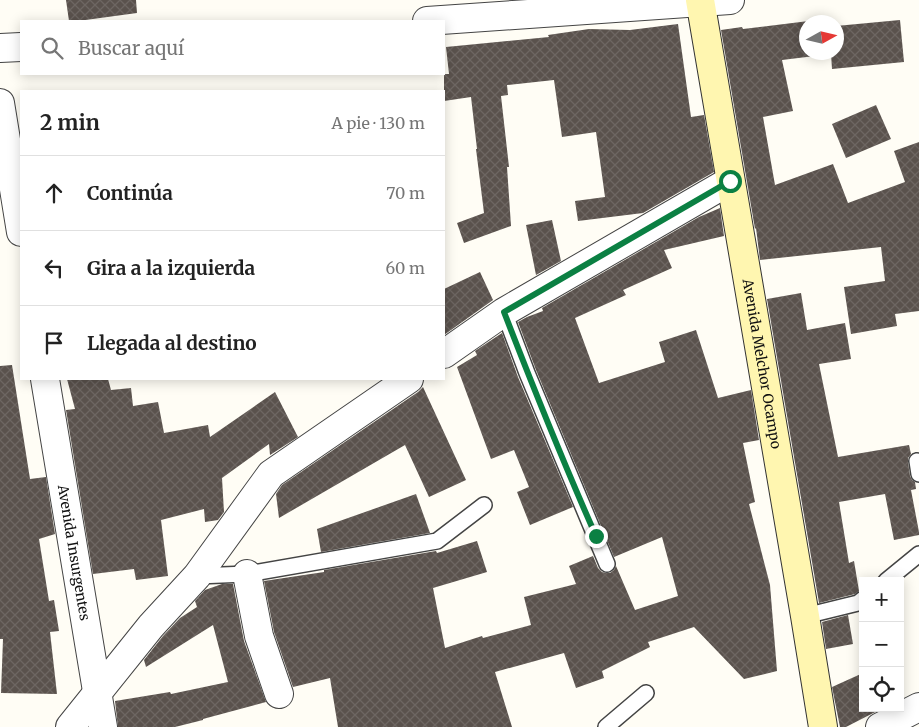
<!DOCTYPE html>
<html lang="es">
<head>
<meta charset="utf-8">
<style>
  :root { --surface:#fff; --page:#f6f6f6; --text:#222; --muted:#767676; --line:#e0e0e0 }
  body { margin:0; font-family:Merriweather,serif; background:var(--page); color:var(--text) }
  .controls { position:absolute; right:15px; bottom:15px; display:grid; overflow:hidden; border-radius:0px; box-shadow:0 2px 12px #0003 }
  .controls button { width:45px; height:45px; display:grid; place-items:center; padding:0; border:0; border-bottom:1px solid var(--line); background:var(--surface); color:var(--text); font:25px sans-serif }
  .compass { position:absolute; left:799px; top:15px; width:45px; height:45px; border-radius:50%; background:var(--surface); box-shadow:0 2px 12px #0003; rotate:82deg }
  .stop { position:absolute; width:15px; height:15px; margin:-11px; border:4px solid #0b8043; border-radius:50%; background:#fff }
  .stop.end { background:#0b8043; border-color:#fff; box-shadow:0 1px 5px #0008 }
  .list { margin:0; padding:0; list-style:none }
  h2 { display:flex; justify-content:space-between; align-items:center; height:65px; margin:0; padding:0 20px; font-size:21px }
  h2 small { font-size:16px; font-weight:400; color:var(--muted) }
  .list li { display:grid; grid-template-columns:32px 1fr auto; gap:15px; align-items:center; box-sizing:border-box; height:75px; padding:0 20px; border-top:1px solid var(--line) }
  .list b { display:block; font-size:19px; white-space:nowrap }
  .list em { font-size:16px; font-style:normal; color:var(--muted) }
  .icon { flex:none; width:28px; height:28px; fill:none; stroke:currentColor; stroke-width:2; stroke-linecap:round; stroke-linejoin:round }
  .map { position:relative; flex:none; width:919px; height:727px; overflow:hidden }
  .search { position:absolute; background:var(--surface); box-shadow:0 2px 12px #0003; left:20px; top:20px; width:425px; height:55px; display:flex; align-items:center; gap:12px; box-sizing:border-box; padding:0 18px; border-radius:0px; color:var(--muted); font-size:19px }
  .panel { position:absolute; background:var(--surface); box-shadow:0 2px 12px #0003; left:20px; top:90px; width:425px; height:290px; border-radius:0px }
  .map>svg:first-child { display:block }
</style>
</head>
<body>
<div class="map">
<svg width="919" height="727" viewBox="0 0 919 727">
  <defs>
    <pattern id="building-cross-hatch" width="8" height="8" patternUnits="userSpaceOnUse" patternTransform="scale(1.25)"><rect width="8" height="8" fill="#5a524d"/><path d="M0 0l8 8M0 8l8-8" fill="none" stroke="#6d6662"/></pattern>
  </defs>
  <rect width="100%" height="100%" fill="#fffdf5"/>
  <path fill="url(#building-cross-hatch)" d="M 66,0 L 136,0 L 137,13 L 78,21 L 69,21 Z
    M 825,19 L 825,22 L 806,22 L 806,52 L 836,52 L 836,26 L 900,20 L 904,62 L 832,69 L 831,54 L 782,60 L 793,111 L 763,117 L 775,185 L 833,164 L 848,203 L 905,182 L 894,151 L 919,142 L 919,311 L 895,314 L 897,326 L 851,334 L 844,287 L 885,281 L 881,247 L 760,260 L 756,228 L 755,229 L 721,30 L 742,27 L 743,29 Z
    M 678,24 L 691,117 L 704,115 L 714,172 L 643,213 L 578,221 L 575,201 L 605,197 L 596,132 L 562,137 L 554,80 L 507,85 L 508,95 L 501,96 L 509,167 L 507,167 L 511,226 L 464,243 L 457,223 L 484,213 L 476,149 L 477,149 L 471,97 L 444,101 L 444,74 L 449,74 L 446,47 L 549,37 L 548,35 L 589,29 L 630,30 Z
    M 876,105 L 891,139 L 846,158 L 832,124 Z
    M 720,208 L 724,236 L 664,250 L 672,268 L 623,290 L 626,295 L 575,318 L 599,383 L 665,362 L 659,342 L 696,330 L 718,398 L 751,390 L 759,440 L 743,443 L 755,502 L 749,504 L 770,585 L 777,671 L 744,679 L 694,627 L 648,642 L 650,647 L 602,671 L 604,678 L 576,688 L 564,653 L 495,672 L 512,727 L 338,727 L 330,678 L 293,687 L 274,632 L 264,581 L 324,572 L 324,570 L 436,551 L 437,553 L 477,541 L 487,572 L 433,588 L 445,648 L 482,636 L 483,638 L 531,625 L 524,597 L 576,584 L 569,566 L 593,556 L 598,568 L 602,572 L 606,573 L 610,573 L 614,570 L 616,566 L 635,610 L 678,596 L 662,537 L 614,557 L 536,370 L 518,322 L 527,317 L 543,311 L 542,308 L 699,217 Z
    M 552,220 L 561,261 L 536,275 L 526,225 Z
    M 480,272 L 493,300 L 444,335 L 444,289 Z
    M 801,293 L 807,330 L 845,323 L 851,359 L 819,364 L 838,457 L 909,445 L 911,454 L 908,458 L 908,462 L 910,476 L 912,480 L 915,482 L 916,489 L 911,490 L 919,532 L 919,535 L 894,540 L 885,494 L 839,502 L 849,563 L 854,561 L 859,591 L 855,594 L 819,603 L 767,299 Z
    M 502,333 L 518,377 L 573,507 L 530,525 L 517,492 L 529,487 L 514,450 L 491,459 L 457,367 L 477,355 L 475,351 Z
    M 12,365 L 30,479 L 46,477 L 55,534 L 39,539 L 49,601 L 54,600 L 59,631 L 50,632 L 57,694 L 1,693 L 3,639 L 0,639 L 0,366 Z
    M 67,379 L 108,379 L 111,390 L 131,388 L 133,406 L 158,402 L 164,433 L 208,425 L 210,437 L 275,392 L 298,437 L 270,455 L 269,444 L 222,478 L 224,512 L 218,520 L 205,522 L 204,509 L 161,520 L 168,576 L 136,580 L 134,569 L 93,574 L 66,410 L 75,409 Z
    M 423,387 L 466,480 L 429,497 L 405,445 L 279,518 L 276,494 L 282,485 L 418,392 Z
    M 416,494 L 430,533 L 321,552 L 317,529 Z
    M 222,584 L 233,584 L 244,641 L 266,702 L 203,719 L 203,720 L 175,727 L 118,727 L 115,701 L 170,692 L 171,694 L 228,682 L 213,625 L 146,667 L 144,660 L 163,636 L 180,618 L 197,607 L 195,601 L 205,590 Z
    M 848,615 L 853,644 L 826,649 L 822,622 Z
    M 863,673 L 863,708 L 881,709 L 846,727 L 840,727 L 832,687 Z"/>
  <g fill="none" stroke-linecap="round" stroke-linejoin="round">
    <g stroke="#444" stroke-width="18">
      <path id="service" d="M 504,312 L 527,373 L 607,564
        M 917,461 L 919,474
        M 197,576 L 247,574 L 437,541 L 484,505
        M 886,581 L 919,554
        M 805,616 L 858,603 L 863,599
        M 606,727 L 646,693"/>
    </g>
    <g stroke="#444" stroke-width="30">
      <g id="minor">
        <path d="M 427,21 L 730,0"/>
        <path d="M 0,48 L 21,47"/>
        <path d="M 0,103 L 21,232"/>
        <path d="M 444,354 L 504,312 L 730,181"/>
        <path id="s1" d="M 45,379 L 103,727"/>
        <path d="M 247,574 L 259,636 L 279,694"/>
        <path d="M 70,727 L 151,626 L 197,576 L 271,474 L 409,379"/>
        <path d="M 880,727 L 919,707"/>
      </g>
    </g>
    <g stroke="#333" stroke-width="30">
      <g id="secondary">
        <path id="s2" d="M 700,0 L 805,616 L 823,727"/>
      </g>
    </g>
    <use href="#service" stroke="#fff" stroke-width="15"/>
    <use href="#minor" stroke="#fff" stroke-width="28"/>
    <use href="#secondary" stroke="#fff6b0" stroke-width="28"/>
  </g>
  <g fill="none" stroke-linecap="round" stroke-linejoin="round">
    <path stroke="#0b8043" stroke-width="6" d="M 596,536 C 563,462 533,387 504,312 L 730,181"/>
  </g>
  <g text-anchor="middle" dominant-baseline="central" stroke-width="5" stroke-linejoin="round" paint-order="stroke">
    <g font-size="14" fill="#111" stroke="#fff">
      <text stroke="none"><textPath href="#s2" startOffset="369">Avenida Melchor Ocampo</textPath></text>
      <text stroke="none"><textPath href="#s1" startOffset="176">Avenida Insurgentes</textPath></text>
    </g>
  </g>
</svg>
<div class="controls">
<button>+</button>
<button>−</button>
<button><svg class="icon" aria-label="locate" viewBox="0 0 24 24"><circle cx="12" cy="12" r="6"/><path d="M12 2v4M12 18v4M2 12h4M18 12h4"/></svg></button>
</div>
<svg class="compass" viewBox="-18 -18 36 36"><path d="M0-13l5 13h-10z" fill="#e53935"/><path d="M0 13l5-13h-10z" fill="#767676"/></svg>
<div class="stop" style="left:730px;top:181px"></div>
<div class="stop end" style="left:596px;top:536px"></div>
<div class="search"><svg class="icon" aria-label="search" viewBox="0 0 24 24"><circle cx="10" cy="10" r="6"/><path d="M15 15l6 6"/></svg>Buscar aquí</div>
<section class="panel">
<h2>2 min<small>A pie · 130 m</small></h2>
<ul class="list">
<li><svg class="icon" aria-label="ahead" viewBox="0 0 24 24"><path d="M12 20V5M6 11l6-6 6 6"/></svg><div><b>Continúa</b></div><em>70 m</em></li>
<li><svg class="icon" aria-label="left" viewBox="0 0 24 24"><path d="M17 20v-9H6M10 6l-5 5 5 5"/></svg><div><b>Gira a la izquierda</b></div><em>60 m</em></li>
<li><svg class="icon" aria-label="arrive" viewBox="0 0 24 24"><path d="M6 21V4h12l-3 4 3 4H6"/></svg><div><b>Llegada al destino</b></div></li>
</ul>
</section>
</div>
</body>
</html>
